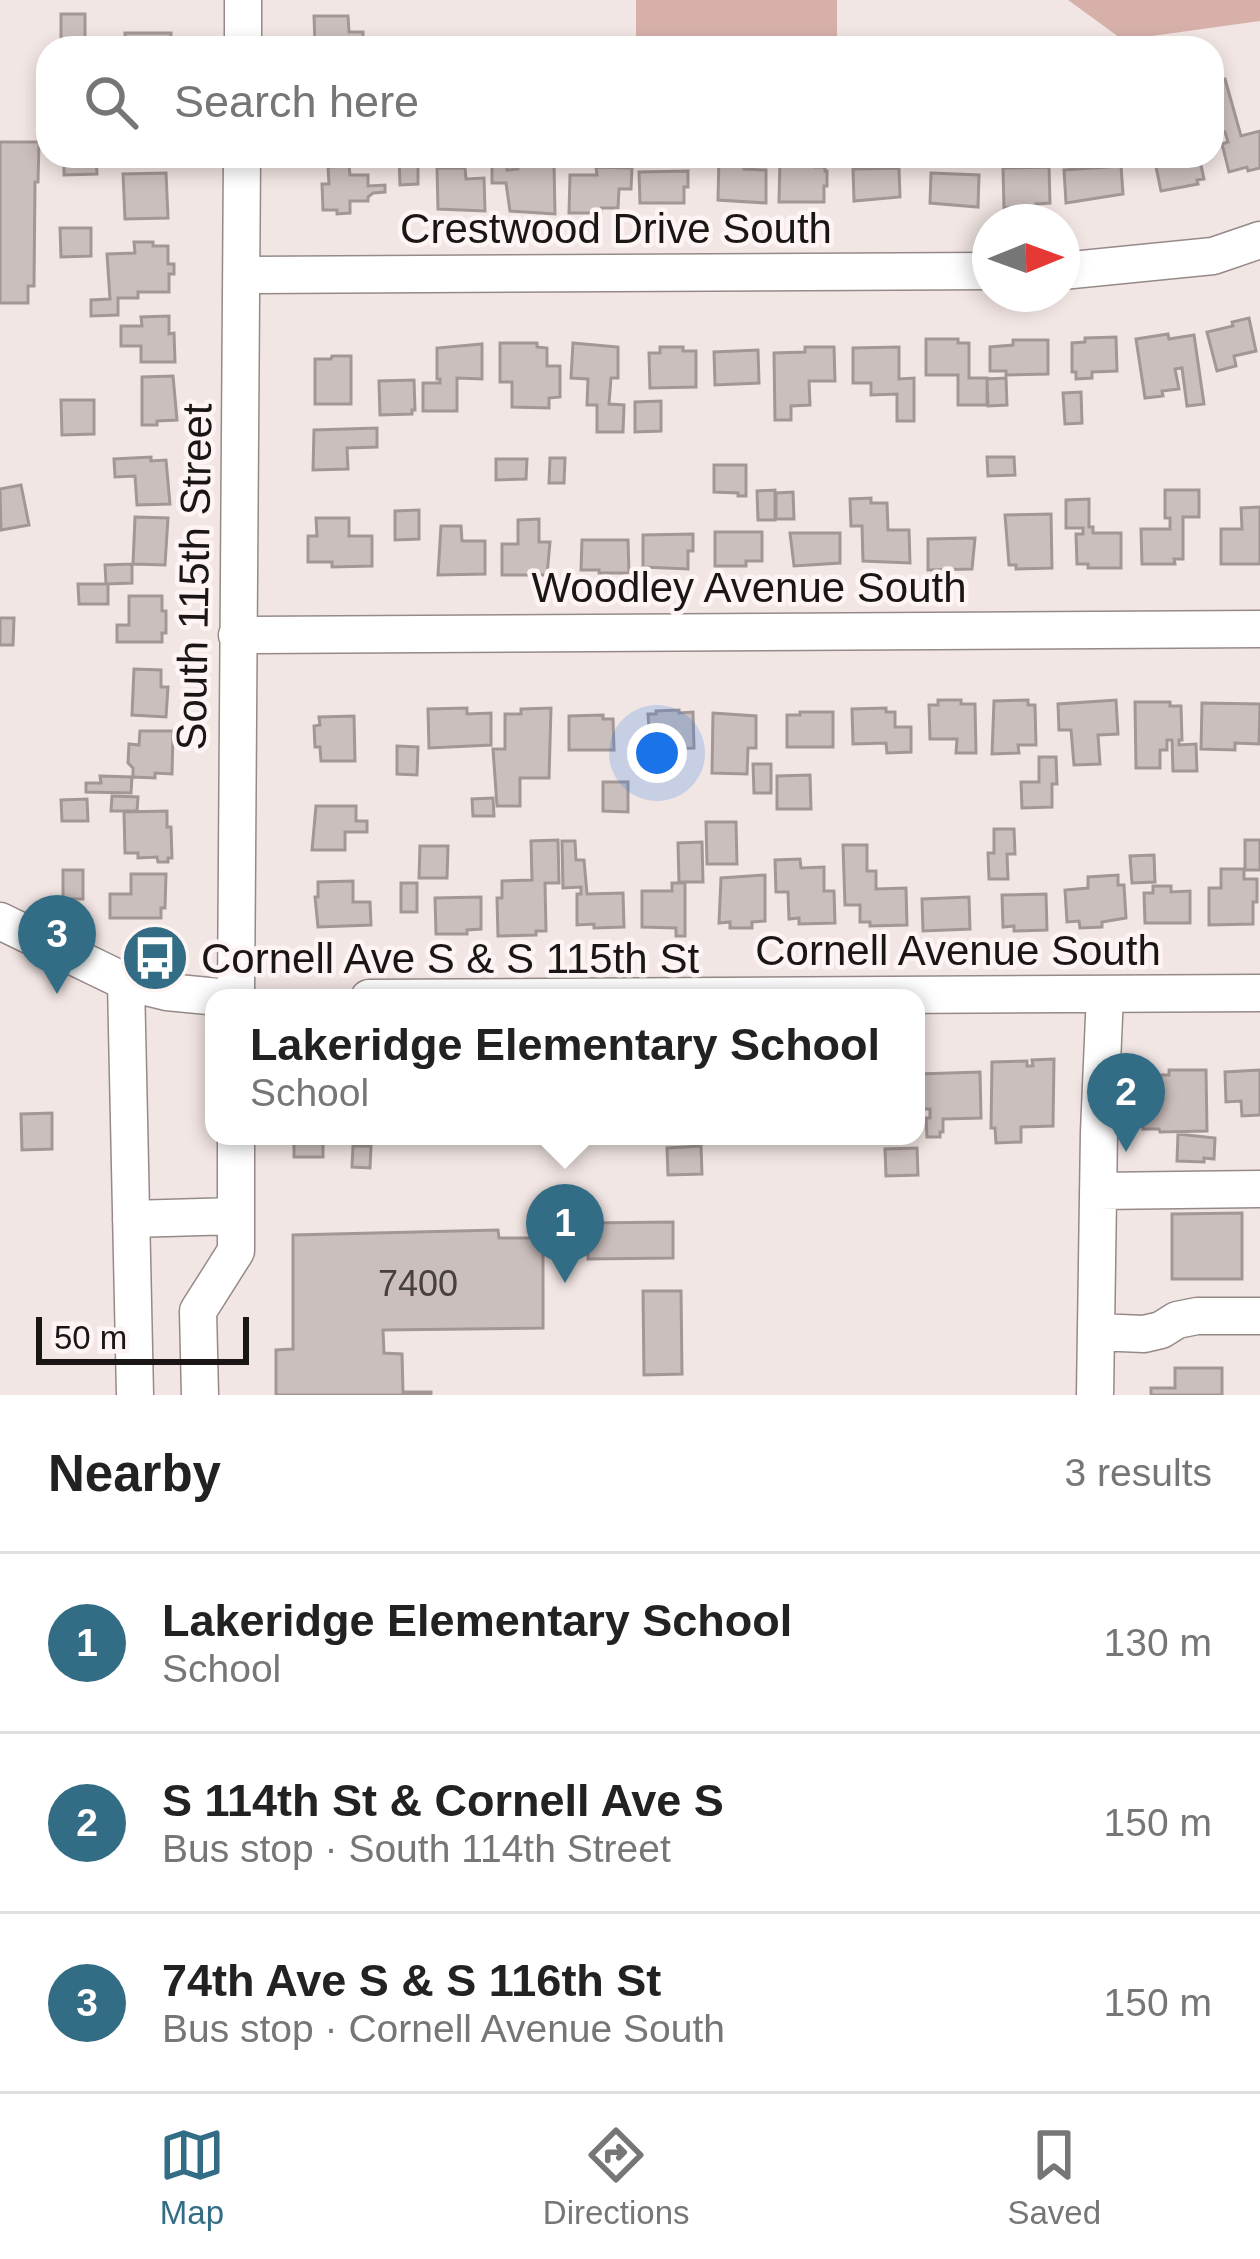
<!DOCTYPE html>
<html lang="en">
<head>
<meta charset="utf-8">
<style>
  :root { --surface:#fff; --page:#f2f2f2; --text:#222; --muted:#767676; --line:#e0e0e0; --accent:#326d85 }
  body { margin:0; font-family:Helvetica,sans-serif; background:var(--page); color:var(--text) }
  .compass { position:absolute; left:972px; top:204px; width:108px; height:108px; border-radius:50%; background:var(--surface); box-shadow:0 6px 18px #0003; rotate:89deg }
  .scale { position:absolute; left:36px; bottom:30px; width:213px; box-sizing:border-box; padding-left:12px; border:6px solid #1a1615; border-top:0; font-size:33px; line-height:42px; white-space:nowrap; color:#1a1615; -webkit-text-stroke:9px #fef4f3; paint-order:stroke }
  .you { position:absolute; left:657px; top:753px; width:42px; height:42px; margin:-30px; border:9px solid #fff; border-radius:50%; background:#1a73e8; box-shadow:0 0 0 18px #1a73e833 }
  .badge { display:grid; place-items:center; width:78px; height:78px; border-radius:50%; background:var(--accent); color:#fff; font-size:39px; font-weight:700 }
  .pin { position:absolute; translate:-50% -99px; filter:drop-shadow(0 3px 6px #0008) }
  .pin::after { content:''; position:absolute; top:63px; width:42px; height:36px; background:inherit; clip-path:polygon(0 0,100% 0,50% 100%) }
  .popup { position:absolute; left:205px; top:989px; width:720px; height:156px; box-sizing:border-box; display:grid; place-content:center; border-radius:24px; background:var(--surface); filter:drop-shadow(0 3px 9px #0005); font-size:39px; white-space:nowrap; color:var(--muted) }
  .popup b { font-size:45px; color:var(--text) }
  .popup::after { content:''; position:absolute; left:50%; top:100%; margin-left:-24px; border:24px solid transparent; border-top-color:var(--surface) }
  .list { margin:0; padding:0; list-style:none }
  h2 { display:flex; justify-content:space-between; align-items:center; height:156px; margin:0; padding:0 48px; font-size:51px }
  h2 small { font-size:39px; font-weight:400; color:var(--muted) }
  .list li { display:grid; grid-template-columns:78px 1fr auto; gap:36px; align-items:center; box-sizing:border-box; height:180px; padding:0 48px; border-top:3px solid var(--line) }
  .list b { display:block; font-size:45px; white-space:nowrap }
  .list p { margin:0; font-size:39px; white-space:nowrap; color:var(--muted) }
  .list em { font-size:39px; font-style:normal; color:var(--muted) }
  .icon { flex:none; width:66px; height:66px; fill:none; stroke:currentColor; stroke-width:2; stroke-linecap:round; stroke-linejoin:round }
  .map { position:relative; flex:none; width:1260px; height:1395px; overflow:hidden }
  .search { position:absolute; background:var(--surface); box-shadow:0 6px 18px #0003; left:36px; right:36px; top:36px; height:132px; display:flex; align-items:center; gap:30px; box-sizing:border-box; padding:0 42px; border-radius:36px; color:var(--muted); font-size:45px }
  .sheet { height:696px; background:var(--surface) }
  nav { display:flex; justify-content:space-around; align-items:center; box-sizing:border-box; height:168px; border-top:3px solid var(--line); background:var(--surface); font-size:33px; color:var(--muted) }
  nav a { display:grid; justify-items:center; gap:6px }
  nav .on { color:var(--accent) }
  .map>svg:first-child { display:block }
</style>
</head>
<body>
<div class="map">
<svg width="1260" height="1395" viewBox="0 0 1260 1395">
  <rect width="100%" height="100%" fill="#f2e6e4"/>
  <path fill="#d7b0aa" d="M 636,0 L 837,0 L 837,48 L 636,48 Z
    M 1068,0 L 1260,0 L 1260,21 L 1123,40 Z"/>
  <path fill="#cbbfbd" stroke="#a39796" stroke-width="3" d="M 61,14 L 85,14 L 85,41 L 74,41 L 74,48 L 61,48 Z
    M 314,16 L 348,16 L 349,32 L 363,32 L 363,48 L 319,48 L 319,45 L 315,45 Z
    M 125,33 L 171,33 L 171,41 L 175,41 L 175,48 L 125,48 Z
    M 1225,79 L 1241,136 L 1260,131 L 1260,168 L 1248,171 L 1247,167 L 1229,172 L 1222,144 L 1228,142 L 1225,132 L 1212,132 L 1212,82 Z
    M 0,142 L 39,142 L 38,182 L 35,182 L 34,286 L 28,286 L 28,303 L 0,303 Z
    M 492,156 L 507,156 L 507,170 L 518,169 L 518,165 L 554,165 L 555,214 L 510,211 L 506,183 L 492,183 Z
    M 719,156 L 744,156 L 744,169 L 766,170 L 766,203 L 718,200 Z
    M 1199,156 L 1204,179 L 1197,180 L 1198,184 L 1161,191 L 1154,157 Z
    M 96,158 L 97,174 L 64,175 L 64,159 Z
    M 399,158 L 418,158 L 418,184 L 400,185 Z
    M 780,159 L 815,160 L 815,167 L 825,167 L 825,171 L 827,171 L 827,186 L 824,186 L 824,202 L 779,202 Z
    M 349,166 L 350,175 L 368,175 L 368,186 L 385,185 L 385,192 L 373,193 L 368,197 L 368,201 L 350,201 L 350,213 L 337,214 L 337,210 L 323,210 L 322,184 L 329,184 L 328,167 Z
    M 1121,166 L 1123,194 L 1066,203 L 1064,170 Z
    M 596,167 L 632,168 L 631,189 L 619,189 L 618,208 L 601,208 L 601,213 L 569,213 L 570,175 L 597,175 Z
    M 1049,167 L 1050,203 L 1036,204 L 1036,207 L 1004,208 L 1003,168 Z
    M 437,168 L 465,168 L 466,179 L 484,178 L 485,211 L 438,209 Z
    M 899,168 L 900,197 L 854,201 L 853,169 Z
    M 688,171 L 688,187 L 684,187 L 684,203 L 640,203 L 639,172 Z
    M 166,173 L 168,218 L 125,219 L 123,174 Z
    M 931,173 L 979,175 L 978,207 L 930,203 Z
    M 60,228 L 91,228 L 91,256 L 61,257 Z
    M 134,242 L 153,242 L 153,246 L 168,246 L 168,264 L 174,264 L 174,274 L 169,274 L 169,292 L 138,292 L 138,298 L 118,298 L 118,315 L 91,316 L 91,300 L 110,299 L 107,254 L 135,253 Z
    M 169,316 L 169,334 L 174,333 L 175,362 L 141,362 L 141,346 L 121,346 L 121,326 L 142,326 L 141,317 Z
    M 1249,318 L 1256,351 L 1234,356 L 1236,366 L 1217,371 L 1207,332 L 1233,326 L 1232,322 Z
    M 1168,334 L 1169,339 L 1194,335 L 1204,404 L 1187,406 L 1182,368 L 1175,369 L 1179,389 L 1162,391 L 1163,396 L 1145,398 L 1136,339 Z
    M 1116,337 L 1117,371 L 1092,372 L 1092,378 L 1076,379 L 1076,372 L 1072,372 L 1072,343 L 1085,342 L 1085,338 Z
    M 926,339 L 958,339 L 958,343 L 969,343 L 969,378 L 987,378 L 987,405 L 958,405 L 958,375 L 926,375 Z
    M 1013,340 L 1048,340 L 1048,374 L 1006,375 L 1006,371 L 990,371 L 990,347 L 1013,345 Z
    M 500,343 L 537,343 L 537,347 L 547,348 L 547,366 L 560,366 L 560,397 L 549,398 L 549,408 L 512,407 L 512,382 L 500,382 Z
    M 573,343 L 618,347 L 618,378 L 611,378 L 609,404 L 624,405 L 623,432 L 597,432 L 597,405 L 587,405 L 588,379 L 571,378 Z
    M 482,344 L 482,379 L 457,378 L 457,411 L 423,411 L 423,383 L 440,383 L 440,379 L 437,379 L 437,348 Z
    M 660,347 L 683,347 L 683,351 L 696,351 L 696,387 L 650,388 L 649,353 L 660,353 Z
    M 805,347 L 834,347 L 835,381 L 809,381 L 810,405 L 791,406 L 791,420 L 775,420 L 774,353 L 805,352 Z
    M 899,347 L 899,379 L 914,378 L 914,421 L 897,421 L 897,394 L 871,395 L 871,383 L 853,383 L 853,348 Z
    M 758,350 L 759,383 L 715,385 L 714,352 Z
    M 332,356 L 351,356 L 351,404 L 315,404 L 315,359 L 331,359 Z
    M 173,376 L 177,420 L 157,421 L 157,425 L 142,425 L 142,377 Z
    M 1006,378 L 1007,405 L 988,406 L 987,379 Z
    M 414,380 L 415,410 L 412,410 L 412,414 L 380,415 L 379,381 Z
    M 1081,392 L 1082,423 L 1065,424 L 1063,393 Z
    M 61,400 L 94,400 L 94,434 L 62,435 Z
    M 661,401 L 661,431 L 635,432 L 635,402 Z
    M 377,428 L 377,447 L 347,448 L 348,469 L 313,470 L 314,430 Z
    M 151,457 L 151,461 L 166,460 L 170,504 L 137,505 L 135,476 L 115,477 L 114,459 Z
    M 987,457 L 1014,457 L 1015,475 L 988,476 Z
    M 550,458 L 565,458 L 564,483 L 549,483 Z
    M 496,459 L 527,459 L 526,479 L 496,480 Z
    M 714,465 L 746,465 L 746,496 L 738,496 L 738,493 L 714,492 Z
    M 21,485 L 29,525 L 1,530 L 0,489 Z
    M 775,490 L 775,520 L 758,520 L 757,491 Z
    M 1165,490 L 1199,490 L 1199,517 L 1183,517 L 1183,559 L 1174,559 L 1175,564 L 1142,564 L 1141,529 L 1170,529 L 1170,518 L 1165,518 Z
    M 793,492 L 794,519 L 776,519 L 776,493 Z
    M 871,498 L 871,503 L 887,503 L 888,530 L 909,530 L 910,563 L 863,561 L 862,526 L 851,526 L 850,499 Z
    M 1089,499 L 1089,527 L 1093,527 L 1093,533 L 1121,533 L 1121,568 L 1088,568 L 1088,564 L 1077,564 L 1076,534 L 1083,534 L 1083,528 L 1066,528 L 1066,500 Z
    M 1260,507 L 1260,564 L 1221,564 L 1221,529 L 1242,529 L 1241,508 Z
    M 419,510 L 419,539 L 395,540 L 395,511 Z
    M 1051,514 L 1052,568 L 1016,569 L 1016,565 L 1009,565 L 1005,515 Z
    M 135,517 L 168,518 L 165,565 L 133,564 Z
    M 316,518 L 349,518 L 349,536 L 372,536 L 372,566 L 332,567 L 332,562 L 308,562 L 308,536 L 317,536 Z
    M 539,519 L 539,542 L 550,542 L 547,575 L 502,575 L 502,544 L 518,544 L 518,520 Z
    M 441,526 L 461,526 L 462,541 L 485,541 L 485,574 L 438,575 Z
    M 715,532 L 762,532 L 762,561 L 746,561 L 746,566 L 715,566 Z
    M 790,533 L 840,533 L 840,563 L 794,566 Z
    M 693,534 L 693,551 L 688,551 L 688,569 L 643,567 L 643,535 Z
    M 975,538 L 972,569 L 928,570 L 928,539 Z
    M 582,540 L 628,540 L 629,573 L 599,573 L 599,570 L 581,570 Z
    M 132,564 L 132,583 L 106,584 L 105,565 Z
    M 78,584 L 108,584 L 108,604 L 79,604 Z
    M 129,596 L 162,596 L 162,611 L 166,611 L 166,633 L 162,633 L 162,642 L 117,642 L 117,625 L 129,625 Z
    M 0,618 L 14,618 L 13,645 L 0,645 Z
    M 134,669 L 161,670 L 161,687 L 168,687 L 166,717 L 132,715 Z
    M 938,700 L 961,700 L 961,704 L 975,704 L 976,753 L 956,753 L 957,739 L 930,739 L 929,705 L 938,705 Z
    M 1028,700 L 1028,705 L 1035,705 L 1036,745 L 1018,745 L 1019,753 L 992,754 L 994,701 Z
    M 1116,700 L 1118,734 L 1098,735 L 1100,764 L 1074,765 L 1071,730 L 1059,730 L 1058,704 Z
    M 1135,702 L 1170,702 L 1170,706 L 1181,706 L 1182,740 L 1179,740 L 1179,745 L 1196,744 L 1197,771 L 1173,771 L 1172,740 L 1167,740 L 1167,750 L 1160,750 L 1160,768 L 1136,768 Z
    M 1202,703 L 1260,704 L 1259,744 L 1235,743 L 1235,750 L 1201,749 Z
    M 467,708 L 467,714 L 491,713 L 491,745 L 429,748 L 428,709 Z
    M 551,708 L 549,778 L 520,778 L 520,806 L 497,806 L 493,749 L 505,749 L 505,714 L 521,714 L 521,709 Z
    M 886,708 L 886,712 L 895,712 L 895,727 L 911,727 L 911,752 L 887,753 L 886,743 L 853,744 L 852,709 Z
    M 679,710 L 679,713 L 693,712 L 694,748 L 666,749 L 667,757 L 651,758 L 648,714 L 656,714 L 656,711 Z
    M 800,712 L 833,712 L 833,747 L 787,747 L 787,715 L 800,715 Z
    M 713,713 L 756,716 L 756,748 L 748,748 L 747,774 L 712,773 Z
    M 603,715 L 603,719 L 613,719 L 614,750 L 569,750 L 569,716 Z
    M 354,716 L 355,761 L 321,761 L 320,747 L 315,747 L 314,726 L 320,725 L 319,717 Z
    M 140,731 L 173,731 L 172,774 L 155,773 L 155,778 L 133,777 L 133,768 L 128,763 L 129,744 L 139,745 Z
    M 397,746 L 418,747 L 417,775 L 397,774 Z
    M 1039,757 L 1056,757 L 1057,784 L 1052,784 L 1052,807 L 1022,808 L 1021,782 L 1039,782 Z
    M 753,764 L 771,764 L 771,793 L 754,793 Z
    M 810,775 L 811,809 L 777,809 L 777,776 Z
    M 100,776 L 132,777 L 131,793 L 86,792 L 86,783 L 101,783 Z
    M 603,782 L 628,782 L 628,812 L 603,811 Z
    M 112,796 L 138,797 L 137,811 L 111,811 Z
    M 493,798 L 494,816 L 473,816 L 472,799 Z
    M 87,799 L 88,821 L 62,821 L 61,800 Z
    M 316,806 L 356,806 L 356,821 L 367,821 L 367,832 L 345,832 L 345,850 L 312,850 Z
    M 167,811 L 167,827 L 171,827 L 172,858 L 168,858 L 168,862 L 158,862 L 157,857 L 138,858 L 138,853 L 125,853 L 124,812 Z
    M 706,822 L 736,822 L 737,864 L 707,864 Z
    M 994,829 L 1014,829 L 1015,854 L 1007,854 L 1008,879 L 989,879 L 988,853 L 994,853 Z
    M 558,840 L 559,883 L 545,883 L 546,931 L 536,931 L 536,935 L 498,936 L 497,898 L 502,898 L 502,881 L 532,880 L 531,841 Z
    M 1245,840 L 1260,840 L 1260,870 L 1245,870 Z
    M 562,841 L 575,841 L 576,860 L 584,860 L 587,894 L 623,893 L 624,927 L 594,928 L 594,924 L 577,925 L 577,894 L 581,894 L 581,887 L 563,888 Z
    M 702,842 L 703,882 L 679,882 L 678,843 Z
    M 843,845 L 867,845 L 867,871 L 876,871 L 876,889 L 906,888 L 907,925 L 870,926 L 870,922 L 860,922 L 860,905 L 845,905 Z
    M 420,846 L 448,846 L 447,878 L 419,878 Z
    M 1154,855 L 1155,882 L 1132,883 L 1130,856 Z
    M 800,859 L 801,868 L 824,867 L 824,891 L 834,891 L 835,923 L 799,924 L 799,918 L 789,919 L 788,892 L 776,892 L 775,860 Z
    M 1221,869 L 1244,869 L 1244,879 L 1257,879 L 1257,902 L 1253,902 L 1253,924 L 1209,925 L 1209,888 L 1221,888 Z
    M 63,870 L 83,870 L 83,899 L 63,899 Z
    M 131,874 L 166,874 L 165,908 L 161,908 L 161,918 L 110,918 L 110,894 L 131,894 Z
    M 765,875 L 765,921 L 752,922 L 752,928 L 730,928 L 730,922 L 719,923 L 721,878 Z
    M 1118,875 L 1118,885 L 1124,885 L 1126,918 L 1102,922 L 1102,927 L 1080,928 L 1079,921 L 1067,922 L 1065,890 L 1088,888 L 1088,877 Z
    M 353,881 L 353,902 L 370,902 L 371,925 L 318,927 L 315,897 L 318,897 L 318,882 Z
    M 401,883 L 417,883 L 417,912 L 401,912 Z
    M 672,883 L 685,883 L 685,936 L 676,936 L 676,928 L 642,927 L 642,891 L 672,891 Z
    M 1153,886 L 1171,886 L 1171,892 L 1190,891 L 1190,923 L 1145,923 L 1144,893 L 1153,893 Z
    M 1046,894 L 1047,930 L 1014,931 L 1014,926 L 1003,927 L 1002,895 Z
    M 481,897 L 481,929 L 467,930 L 467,934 L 436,934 L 435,898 Z
    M 969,897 L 970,929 L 923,931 L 922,899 Z
    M 1054,1059 L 1053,1126 L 1021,1127 L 1021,1142 L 996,1143 L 995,1128 L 991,1128 L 992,1062 L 1027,1061 L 1027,1066 L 1033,1066 L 1032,1060 Z
    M 1169,1070 L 1206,1070 L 1207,1131 L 1160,1132 L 1159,1129 L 1143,1129 L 1143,1105 L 1159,1104 L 1159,1075 L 1169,1075 Z
    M 1260,1070 L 1260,1115 L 1242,1116 L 1241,1101 L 1226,1102 L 1225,1072 Z
    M 980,1072 L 981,1118 L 943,1119 L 943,1132 L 940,1132 L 940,1137 L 927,1137 L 926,1118 L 930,1118 L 930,1109 L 919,1109 L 918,1074 Z
    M 52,1113 L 52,1149 L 22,1150 L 21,1114 Z
    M 1178,1134 L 1215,1138 L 1214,1159 L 1204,1158 L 1204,1162 L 1177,1161 Z
    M 299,1136 L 323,1136 L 323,1157 L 294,1157 L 294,1139 L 300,1139 Z
    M 353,1146 L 371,1146 L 370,1168 L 352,1167 Z
    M 701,1146 L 702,1174 L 668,1175 L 667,1148 Z
    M 917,1148 L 918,1175 L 886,1176 L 885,1149 Z
    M 1242,1213 L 1242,1279 L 1172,1279 L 1172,1214 Z
    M 673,1222 L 673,1258 L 588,1259 L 588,1223 Z
    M 498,1230 L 499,1238 L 543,1238 L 543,1328 L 383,1330 L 384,1353 L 402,1354 L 403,1392 L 431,1392 L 431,1395 L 276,1395 L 276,1350 L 293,1349 L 293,1235 Z
    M 643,1291 L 681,1291 L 682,1374 L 644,1375 Z
    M 1175,1368 L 1222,1368 L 1222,1395 L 1151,1395 L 1151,1388 L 1175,1388 Z"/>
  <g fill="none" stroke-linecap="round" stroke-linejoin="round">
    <g stroke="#958a88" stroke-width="39">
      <path id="minor" d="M 243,48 L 243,0
        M 1062,271 L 1213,256 L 1260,240
        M 242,275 L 990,271
        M 237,635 L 1260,629
        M 0,921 L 126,982 L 167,992 L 229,998
        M 126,982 L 135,1395
        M 236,998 L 242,156
        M 369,998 L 1260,993
        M 1098,1191 L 1260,1189
        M 131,1219 L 236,1216
        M 1096,1332 L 1144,1334 L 1161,1330 L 1177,1320 L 1197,1316 L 1260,1316
        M 200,1395 L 198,1311 L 236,1251 L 236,1136
        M 1095,1395 L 1099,1132 L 1105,994"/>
    </g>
    <use href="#minor" stroke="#fff" stroke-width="36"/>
  </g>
  <defs>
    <g id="bus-disc" transform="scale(3.45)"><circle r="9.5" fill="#326d85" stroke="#fef4f3"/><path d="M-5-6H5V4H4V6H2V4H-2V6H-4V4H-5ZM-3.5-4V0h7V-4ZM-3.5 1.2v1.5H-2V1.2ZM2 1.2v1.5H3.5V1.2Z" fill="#fff"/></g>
  </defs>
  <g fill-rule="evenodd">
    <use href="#bus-disc" x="155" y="958"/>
  </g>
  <g text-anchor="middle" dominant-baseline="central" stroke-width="9" stroke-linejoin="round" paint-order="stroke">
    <g font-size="36" fill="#46403f">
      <text x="418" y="1283">7400</text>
    </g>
    <g font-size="42" fill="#1a1615" stroke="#fef4f3">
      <text x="616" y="228">Crestwood Drive South</text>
      <text transform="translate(194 577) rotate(-89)">South 115th Street</text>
      <text x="749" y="587">Woodley Avenue South</text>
      <text x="958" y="950">Cornell Avenue South</text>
    </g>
    <g font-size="42" fill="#1a1615" stroke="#fef4f3" text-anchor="start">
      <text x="201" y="958">Cornell Ave S &amp; S 115th St</text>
    </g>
  </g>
</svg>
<svg class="compass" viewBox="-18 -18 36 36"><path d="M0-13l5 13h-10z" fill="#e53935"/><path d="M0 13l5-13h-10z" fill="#767676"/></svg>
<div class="scale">50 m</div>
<div class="you"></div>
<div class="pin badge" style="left:565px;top:1283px">1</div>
<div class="popup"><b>Lakeridge Elementary School</b>School</div>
<div class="pin badge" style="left:1126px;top:1152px">2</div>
<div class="pin badge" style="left:57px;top:994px">3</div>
<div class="search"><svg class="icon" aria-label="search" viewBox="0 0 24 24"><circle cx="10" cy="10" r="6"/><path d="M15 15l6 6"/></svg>Search here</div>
</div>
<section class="sheet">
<h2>Nearby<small>3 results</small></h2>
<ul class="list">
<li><span class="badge">1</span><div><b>Lakeridge Elementary School</b><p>School</p></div><em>130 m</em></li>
<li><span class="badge">2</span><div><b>S 114th St &amp; Cornell Ave S</b><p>Bus stop · South 114th Street</p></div><em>150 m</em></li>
<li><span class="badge">3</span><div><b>74th Ave S &amp; S 116th St</b><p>Bus stop · Cornell Avenue South</p></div><em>150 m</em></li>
</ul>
</section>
<nav>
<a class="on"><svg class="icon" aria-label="map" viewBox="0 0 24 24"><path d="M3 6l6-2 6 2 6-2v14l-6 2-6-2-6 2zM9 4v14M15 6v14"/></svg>Map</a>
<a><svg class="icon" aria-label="directions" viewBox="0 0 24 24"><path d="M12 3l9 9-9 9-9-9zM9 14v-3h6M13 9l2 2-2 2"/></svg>Directions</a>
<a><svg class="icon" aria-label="saved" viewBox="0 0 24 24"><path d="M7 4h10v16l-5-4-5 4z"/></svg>Saved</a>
</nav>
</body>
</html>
